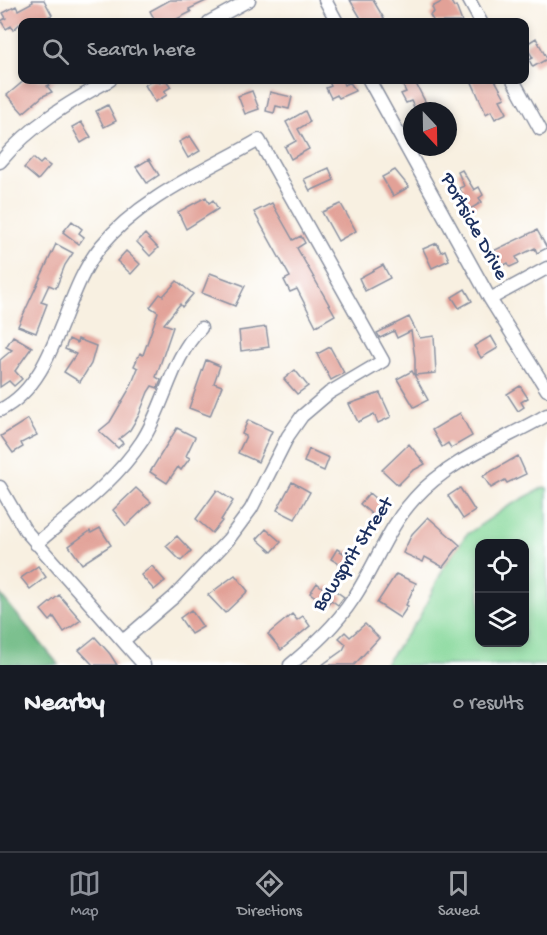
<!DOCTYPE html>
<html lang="en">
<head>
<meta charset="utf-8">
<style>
  :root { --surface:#171b24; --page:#20242c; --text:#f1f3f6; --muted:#9ea1a6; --line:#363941; --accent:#8c9099 }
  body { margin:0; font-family:"Gochi Hand",sans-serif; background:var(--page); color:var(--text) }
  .controls { position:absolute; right:18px; bottom:18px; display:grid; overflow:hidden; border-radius:12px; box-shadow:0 3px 9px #0003 }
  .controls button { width:54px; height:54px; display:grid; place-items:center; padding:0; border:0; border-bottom:2px solid var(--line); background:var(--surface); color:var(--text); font:30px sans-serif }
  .compass { position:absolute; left:403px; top:102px; width:54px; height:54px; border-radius:50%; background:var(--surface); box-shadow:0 3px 9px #0003; rotate:158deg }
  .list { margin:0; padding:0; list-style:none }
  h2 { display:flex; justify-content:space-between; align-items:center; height:78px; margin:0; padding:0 24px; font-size:26px }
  h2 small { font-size:20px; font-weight:400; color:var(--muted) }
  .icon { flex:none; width:33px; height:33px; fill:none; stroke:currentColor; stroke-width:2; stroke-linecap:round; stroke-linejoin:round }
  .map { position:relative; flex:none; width:547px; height:665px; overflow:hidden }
  .search { position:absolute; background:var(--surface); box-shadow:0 3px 9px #0003; left:18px; right:18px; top:18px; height:66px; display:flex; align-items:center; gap:15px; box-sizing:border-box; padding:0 21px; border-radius:12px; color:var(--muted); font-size:22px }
  .sheet { height:186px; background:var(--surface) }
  nav { display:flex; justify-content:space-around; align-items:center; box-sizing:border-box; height:84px; border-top:2px solid var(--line); background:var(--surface); font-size:16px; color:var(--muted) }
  nav a { display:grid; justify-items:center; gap:3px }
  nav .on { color:var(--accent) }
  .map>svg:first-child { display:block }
</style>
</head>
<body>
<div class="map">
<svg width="547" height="665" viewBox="0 0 547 665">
  <rect width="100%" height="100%" fill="#fff"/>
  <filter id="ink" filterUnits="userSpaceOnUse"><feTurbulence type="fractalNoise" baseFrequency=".0167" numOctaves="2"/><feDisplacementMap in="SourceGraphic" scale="12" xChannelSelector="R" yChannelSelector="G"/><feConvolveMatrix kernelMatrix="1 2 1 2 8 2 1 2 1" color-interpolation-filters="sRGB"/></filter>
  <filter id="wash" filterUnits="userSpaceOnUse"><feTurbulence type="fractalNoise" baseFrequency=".008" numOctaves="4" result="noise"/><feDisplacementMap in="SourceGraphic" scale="24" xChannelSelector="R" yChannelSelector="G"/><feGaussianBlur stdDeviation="1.35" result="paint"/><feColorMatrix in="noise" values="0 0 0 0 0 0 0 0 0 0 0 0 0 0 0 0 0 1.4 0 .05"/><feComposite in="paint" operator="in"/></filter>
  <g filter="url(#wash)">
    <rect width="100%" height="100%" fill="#f8f0e1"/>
    <path fill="#83d798" stroke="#4f837b" stroke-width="1.5" fill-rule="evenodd" d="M 544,487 L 547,488 L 547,665 L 384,665 L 419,618 L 444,567 L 466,535 L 507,507 ZM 480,544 L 524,544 L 524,642 L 480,642 Z"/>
    <path fill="#6ab880" stroke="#42746f" stroke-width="1.5" d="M 0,594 L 59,665 L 0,665 Z"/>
    <g id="blocks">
      <path fill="#e2a197" d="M 32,0 L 44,0 L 52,15 L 37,22 L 22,22 L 13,30 L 11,26 L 6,29 L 1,21 L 6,18 L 3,13 L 16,6 L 18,10 L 33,2 Z
        M 170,0 L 208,0 L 189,9 L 191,12 L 171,22 L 156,22 L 150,11 Z
        M 350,0 L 373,0 L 386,22 L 363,22 Z
        M 445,0 L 450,0 L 454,7 L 456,6 L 462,22 L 434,22 L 430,15 L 434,12 L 432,7 Z
        M 536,38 L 547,59 L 533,67 L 529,60 L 533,58 L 525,45 Z
        M 25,80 L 58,80 L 47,86 L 52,92 L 43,96 L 23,113 L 7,95 Z
        M 154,80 L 160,83 L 166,80 L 171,87 L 164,91 L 167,95 L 155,102 L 145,85 Z
        M 328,80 L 342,80 L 344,85 L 350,82 L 355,91 L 339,98 L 337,95 L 331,98 L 326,88 L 331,86 Z
        M 400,80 L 414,80 L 430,111 L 416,111 L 411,101 L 406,103 L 401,94 L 406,92 Z
        M 471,80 L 495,80 L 505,98 L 500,100 L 507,113 L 495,119 L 491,111 L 486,114 Z
        M 252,91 L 259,109 L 245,114 L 238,96 Z
        M 270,92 L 292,97 L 289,109 L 276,106 L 274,113 L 266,111 Z
        M 108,105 L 116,121 L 104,127 L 96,111 Z
        M 305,111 L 310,122 L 298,129 L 309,149 L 291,159 L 285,147 L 296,141 L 286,122 Z
        M 81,122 L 91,137 L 81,143 L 72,127 Z
        M 190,136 L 200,151 L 188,158 L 179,142 Z
        M 33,158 L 40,164 L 43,161 L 50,166 L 38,180 L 24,168 Z
        M 149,159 L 159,175 L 147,183 L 136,167 Z
        M 329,168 L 334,180 L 310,191 L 304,179 Z
        M 395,170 L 409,187 L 393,196 L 382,177 Z
        M 462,170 L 474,190 L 479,187 L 483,195 L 479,198 L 482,202 L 467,211 L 462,203 L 466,200 L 459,188 L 464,186 L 458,172 Z
        M 206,197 L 209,203 L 213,200 L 218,209 L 186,229 L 178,212 Z
        M 272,203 L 293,240 L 301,236 L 305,243 L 297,248 L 335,315 L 316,326 L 297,289 L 290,292 L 284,280 L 290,277 L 254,212 Z
        M 341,204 L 356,231 L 338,241 L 322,212 Z
        M 72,221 L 82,229 L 79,233 L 84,237 L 79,244 L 63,232 Z
        M 537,230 L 547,248 L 537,253 L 535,248 L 516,257 L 519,263 L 510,267 L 508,263 L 496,269 L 489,253 Z
        M 145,234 L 158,248 L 150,256 L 137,242 Z
        M 437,243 L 441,252 L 445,250 L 449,260 L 432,268 L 423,249 Z
        M 56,244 L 73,253 L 65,265 L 56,288 L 49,285 L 41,302 L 47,304 L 36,333 L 18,326 Z
        M 126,251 L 140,264 L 131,274 L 117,261 Z
        M 383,265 L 390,278 L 365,291 L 359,278 Z
        M 210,273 L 245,286 L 235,306 L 202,293 Z
        M 177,281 L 193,294 L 182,307 L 180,304 L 164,324 L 173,327 L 156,377 L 161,380 L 158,388 L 152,386 L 148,392 L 139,415 L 130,430 L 119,439 L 123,443 L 118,448 L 99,431 L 110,422 L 130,388 L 138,368 L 134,366 L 140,353 L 143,355 L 158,312 L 150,307 L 160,294 L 163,296 Z
        M 465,289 L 472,301 L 459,308 L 452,297 Z
        M 409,317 L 420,338 L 434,336 L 436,373 L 415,375 L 415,358 L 411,331 L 397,338 L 394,331 L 380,338 L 377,333 Z
        M 266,327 L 269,347 L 241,351 L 239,331 Z
        M 13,336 L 32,347 L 15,371 L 22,379 L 14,386 L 9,381 L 0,387 L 0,360 L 12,350 L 6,347 Z
        M 491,336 L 498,348 L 481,358 L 474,346 Z
        M 69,339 L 77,343 L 78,339 L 96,346 L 91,364 L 80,382 L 64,372 L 76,354 L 65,349 Z
        M 330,347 L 344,373 L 331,380 L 317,354 Z
        M 206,360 L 220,366 L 214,383 L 222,386 L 210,416 L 189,408 Z
        M 295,370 L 308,386 L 297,394 L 284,379 Z
        M 412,371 L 428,400 L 414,407 L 397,379 Z
        M 520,386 L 528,398 L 521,402 L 524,407 L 518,411 L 507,394 Z
        M 380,393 L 391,417 L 378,423 L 374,414 L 358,422 L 349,404 Z
        M 460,413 L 472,436 L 451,448 L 448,443 L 442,447 L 432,430 Z
        M 28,419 L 37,435 L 21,443 L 23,447 L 13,453 L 1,436 Z
        M 248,420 L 272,431 L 258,462 L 238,453 L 246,436 L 242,434 Z
        M 177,428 L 195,437 L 186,456 L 190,458 L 181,470 L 178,467 L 167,483 L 150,472 Z
        M 409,444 L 425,464 L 412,471 L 398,485 L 382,470 Z
        M 309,449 L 329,458 L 324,471 L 304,462 Z
        M 518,456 L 526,474 L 507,483 L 505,480 L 491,488 L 483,476 Z
        M 292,482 L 310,492 L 295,519 L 277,510 Z
        M 136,488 L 151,502 L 126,526 L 113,510 Z
        M 460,488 L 475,511 L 463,519 L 448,496 Z
        M 217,490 L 233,501 L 221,520 L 222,521 L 212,533 L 196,519 Z
        M 369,493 L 384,506 L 375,517 L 360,504 Z
        M 428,517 L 460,545 L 443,567 L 425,557 L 423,562 L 403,553 L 412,534 Z
        M 100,528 L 111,545 L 82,564 L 69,546 L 90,531 L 91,533 Z
        M 266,529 L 281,542 L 272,552 L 257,539 Z
        M 177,536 L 191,551 L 181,561 L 166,546 Z
        M 337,549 L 345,554 L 347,550 L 358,556 L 349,570 L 331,559 Z
        M 38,566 L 46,577 L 30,589 L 21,578 Z
        M 152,566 L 165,581 L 154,590 L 141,575 Z
        M 396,574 L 416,583 L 406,605 L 408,606 L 400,618 L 377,603 Z
        M 235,575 L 248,591 L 225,613 L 208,595 Z
        M 317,583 L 324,589 L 327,585 L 344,597 L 338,605 L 331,600 L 327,605 L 310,593 Z
        M 59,595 L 81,620 L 64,632 L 54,617 L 50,621 L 41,610 Z
        M 191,610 L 203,627 L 191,634 L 180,618 Z
        M 292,614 L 297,620 L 303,616 L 310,626 L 281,650 L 268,634 Z
        M 365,624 L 379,638 L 354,665 L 322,665 L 343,650 L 346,644 L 339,638 L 345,632 L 350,637 Z
        M 95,637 L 110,654 L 117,665 L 93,665 L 79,650 Z"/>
    </g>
  </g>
  <g filter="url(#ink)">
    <use href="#blocks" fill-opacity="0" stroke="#8a90a0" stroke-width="1.5"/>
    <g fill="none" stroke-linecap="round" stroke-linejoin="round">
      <g stroke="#8a90a0" stroke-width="15">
        <path id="minor" d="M 325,0 L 337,22
          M 469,0 L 481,22
          M 209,22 L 249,0
          M 369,80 L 490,299 L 547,390
          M 513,80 L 540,129
          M 0,162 C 31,125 68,103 110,80
          M 490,299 L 547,268
          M 0,410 C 58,382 62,293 101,246 C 141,197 205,171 259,140 L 383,361 L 329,393 L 302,416 L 288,436 L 251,509 L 228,540 L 174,597 L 123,641
          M 0,487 L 25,530 L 144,665
          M 36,544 C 73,512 115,482 142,441 C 165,406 171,358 201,328
          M 290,665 C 314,645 336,625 353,599 C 376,565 387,528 415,498 C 449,460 504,440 547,415"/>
      </g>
      <use href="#minor" stroke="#fff" stroke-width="12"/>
    </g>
  </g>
  <g text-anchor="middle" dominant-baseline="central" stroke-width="6" stroke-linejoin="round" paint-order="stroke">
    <g font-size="20" fill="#1b2f5e" stroke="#fff">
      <text transform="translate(473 227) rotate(61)">Portside Drive</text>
      <text transform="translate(354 555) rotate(-57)">Bowsprit Street</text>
    </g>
  </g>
</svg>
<div class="controls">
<button><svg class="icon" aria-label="locate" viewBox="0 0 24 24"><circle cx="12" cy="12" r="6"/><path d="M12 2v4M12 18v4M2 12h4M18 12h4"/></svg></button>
<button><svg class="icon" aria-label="layers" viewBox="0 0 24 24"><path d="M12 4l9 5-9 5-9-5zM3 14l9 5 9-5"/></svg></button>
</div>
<svg class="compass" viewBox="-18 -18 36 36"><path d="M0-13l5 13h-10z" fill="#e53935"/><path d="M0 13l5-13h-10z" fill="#9ea1a6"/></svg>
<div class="search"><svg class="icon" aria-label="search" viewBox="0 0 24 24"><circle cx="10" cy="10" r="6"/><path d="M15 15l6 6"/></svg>Search here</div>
</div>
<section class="sheet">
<h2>Nearby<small>0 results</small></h2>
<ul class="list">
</ul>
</section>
<nav>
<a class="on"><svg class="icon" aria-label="map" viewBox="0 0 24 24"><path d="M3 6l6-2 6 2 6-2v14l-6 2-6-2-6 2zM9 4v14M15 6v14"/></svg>Map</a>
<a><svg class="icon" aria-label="directions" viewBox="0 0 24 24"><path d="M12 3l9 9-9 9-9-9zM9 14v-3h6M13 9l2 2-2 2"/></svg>Directions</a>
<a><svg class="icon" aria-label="saved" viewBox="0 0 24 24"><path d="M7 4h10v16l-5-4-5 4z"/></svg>Saved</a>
</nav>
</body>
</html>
